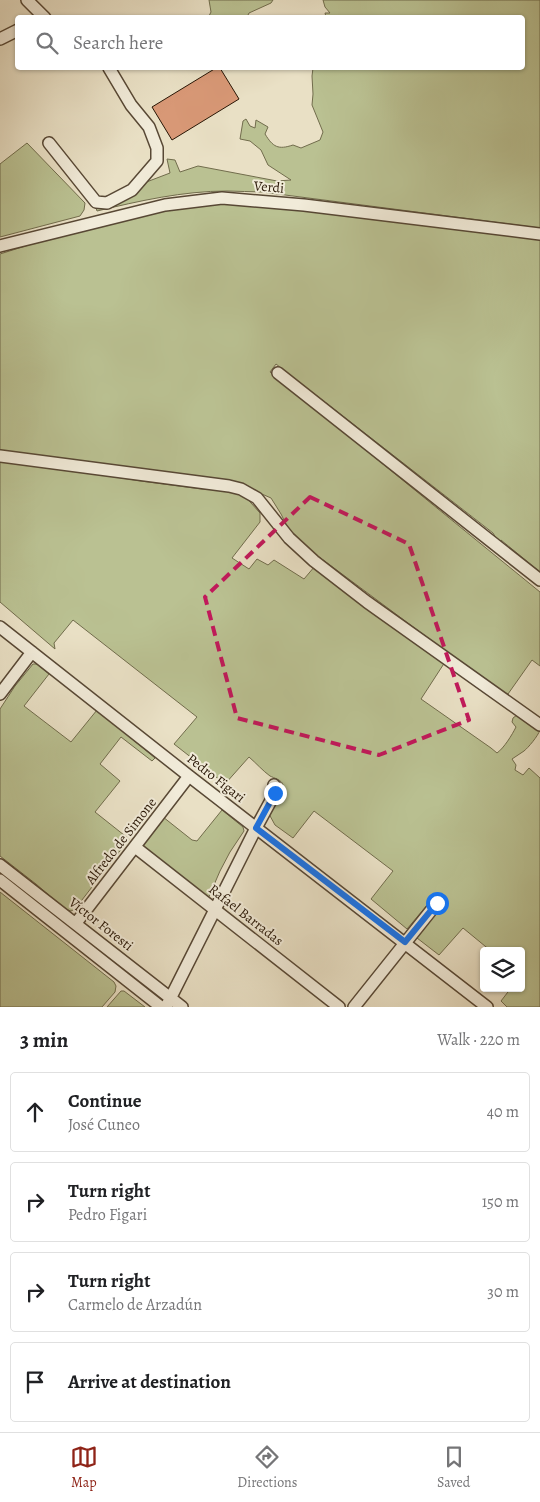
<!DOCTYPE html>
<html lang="en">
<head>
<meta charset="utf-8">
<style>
  :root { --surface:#fff; --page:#f6f6f6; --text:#202124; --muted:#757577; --line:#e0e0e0; --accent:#8f2418 }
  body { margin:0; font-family:Alegreya,serif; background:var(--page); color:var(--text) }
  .controls { position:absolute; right:15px; bottom:15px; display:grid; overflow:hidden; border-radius:5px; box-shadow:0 1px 4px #0004 }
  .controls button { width:45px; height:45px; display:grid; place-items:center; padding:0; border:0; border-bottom:1px solid var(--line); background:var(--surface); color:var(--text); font:25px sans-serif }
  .stop { position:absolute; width:15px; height:15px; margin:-11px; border:4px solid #1a73e8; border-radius:50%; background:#fff }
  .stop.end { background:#1a73e8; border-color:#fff; box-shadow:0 1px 5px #0008 }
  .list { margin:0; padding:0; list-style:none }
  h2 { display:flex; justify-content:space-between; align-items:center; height:65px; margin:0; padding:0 20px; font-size:21px }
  h2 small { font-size:16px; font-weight:400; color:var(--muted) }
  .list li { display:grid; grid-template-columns:32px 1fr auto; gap:15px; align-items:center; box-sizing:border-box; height:80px; margin:0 10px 10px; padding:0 10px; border:1px solid var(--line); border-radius:5px }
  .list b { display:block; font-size:19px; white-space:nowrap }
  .list p { margin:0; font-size:16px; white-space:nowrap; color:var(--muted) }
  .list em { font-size:16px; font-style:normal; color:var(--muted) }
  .icon { flex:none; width:28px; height:28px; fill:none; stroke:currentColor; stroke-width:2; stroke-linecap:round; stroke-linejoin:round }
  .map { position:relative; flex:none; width:540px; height:1007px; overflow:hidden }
  .search { position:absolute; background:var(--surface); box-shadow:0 1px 4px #0004; left:15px; right:15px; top:15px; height:55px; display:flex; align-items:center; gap:12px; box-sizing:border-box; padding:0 18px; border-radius:5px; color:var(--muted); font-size:19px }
  .sheet { height:425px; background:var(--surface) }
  nav { display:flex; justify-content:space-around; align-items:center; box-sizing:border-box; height:70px; border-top:1px solid var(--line); background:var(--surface); font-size:14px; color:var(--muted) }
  nav a { display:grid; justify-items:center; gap:2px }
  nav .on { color:var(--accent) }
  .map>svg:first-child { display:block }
</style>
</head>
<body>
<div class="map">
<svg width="540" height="1007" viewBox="0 0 540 1007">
  <rect width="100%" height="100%" fill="#e9e0c5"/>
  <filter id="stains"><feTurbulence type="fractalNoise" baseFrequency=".004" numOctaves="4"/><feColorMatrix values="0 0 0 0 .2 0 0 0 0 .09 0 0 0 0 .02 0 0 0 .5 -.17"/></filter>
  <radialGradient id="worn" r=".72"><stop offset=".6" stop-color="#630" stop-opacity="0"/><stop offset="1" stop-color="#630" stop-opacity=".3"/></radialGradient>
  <path fill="#bac192" stroke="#716c4c" d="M 209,0 L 273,0 L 271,3 L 249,13 L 247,17 L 208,18 L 211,12 Z
    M 323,0 L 540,0 L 540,228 L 262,192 C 250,192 239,191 227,191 C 183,191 139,201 97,211 L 94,202 L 170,173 L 167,159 L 175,160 L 180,172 L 198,166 L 277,181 L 291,180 L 268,165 L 261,150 L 250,141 L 240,139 L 243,121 L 246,119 L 250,126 L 255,128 L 256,120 L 268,127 L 265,134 C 273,147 278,150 293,145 L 301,148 L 320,140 L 323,132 L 312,105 L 313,94 L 312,76 L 313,68 L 522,68 L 522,18 L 326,17 L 325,13 L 330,13 L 325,7 Z
    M 27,143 L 85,203 L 84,210 L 80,216 L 0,237 L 0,164 Z
    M 227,198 L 540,239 L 540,572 L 501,540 L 499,543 L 493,533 L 276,364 L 270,372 L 540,592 L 540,666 L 532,660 L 508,694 L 502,693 L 303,545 L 289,530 L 281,514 L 271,498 L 248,488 L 0,451 L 0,254 L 149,207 Z
    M 0,459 L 141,481 L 202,489 L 233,491 L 246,497 L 251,503 L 260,513 L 260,522 L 232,558 L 249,569 L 257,559 L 268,565 L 274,560 L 304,579 L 315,566 L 445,662 L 421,699 L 491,748 L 497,753 C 504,748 512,735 516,727 L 512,722 L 513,718 L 517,715 L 540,730 C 538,736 528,748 524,751 C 520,754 516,756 512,759 L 516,765 L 515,770 L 523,775 L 529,768 L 540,778 L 540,1007 L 507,1007 L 501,1001 L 511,988 L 521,988 L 521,951 L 491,951 L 463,928 L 439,955 L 417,938 L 440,905 L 433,898 L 407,929 L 371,899 L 393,871 L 314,811 L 293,838 L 275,825 L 269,814 C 271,810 283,787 283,785 C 282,780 274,778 270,776 C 263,771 256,763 249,757 L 225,784 L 174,744 L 197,717 L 73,620 L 54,643 L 55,649 L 0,602 Z
    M 33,664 L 37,664 L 49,674 L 24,706 L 71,742 L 97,710 L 155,758 L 152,761 L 121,737 L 100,764 L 120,781 L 95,812 L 129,839 L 75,909 L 71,911 L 65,909 L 36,884 L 0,856 L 0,709 L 15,686 Z
    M 222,810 L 243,827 L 244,831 L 230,852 L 220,871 L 207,901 L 145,854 L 138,836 L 158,813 L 192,840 L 197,841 Z
    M 0,868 L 156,993 L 153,994 L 0,875 Z
    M 0,892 L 114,982 L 116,986 L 115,992 L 102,1007 L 0,1007 Z
    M 121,991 L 124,991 L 145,1007 L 107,1007 Z"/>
  <path fill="#d89876" stroke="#281605" d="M 216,68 L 220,68 L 239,99 L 172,140 L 152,107 Z"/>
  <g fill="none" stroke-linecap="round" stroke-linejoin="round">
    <g stroke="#584835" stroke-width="14">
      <path id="minor" d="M 27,0 L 45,18
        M 0,39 L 18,30
        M 49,143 L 96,202 L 107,203 L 132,190 L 157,161 L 157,148 L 149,127 L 131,105 L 109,68
        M 0,246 L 165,205 L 222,198 L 304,205 L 540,234
        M 278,373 L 540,580
        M 0,456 L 229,486 L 241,489 L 257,498 L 289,538 L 314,561 L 367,602 L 540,725
        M 0,627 L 189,776 L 487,1007
        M 0,694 L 32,652
        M 135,847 L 339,1007
        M 0,865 L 182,1007
        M 0,880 L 161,1007
        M 76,923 L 189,776
        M 166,1007 L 256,828 L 275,793 L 274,785
        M 354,1007 L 437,903"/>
    </g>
    <use href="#minor" stroke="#f1ebd9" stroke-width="11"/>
  </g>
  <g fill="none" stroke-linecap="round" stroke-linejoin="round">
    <path stroke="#1a73e8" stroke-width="6" d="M 275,793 L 256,828 L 405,942 L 437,903"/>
  </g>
  <path fill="none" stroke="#c2185b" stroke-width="4" stroke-dasharray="10 6" stroke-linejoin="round" d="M 310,497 L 409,544 L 469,720 L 379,755 L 237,718 L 205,597 Z"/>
  <g text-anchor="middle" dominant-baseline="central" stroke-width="4" stroke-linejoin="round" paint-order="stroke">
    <g font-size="14" fill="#281605" stroke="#f1ebd9">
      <text transform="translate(269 187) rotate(5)">Verdi</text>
      <text transform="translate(216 778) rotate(38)">Pedro Figari</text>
      <text transform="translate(121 841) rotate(-52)">Alfredo de Simone</text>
      <text transform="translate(246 915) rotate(38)">Rafael Barradas</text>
      <text transform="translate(101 924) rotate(38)">Víctor Foresti</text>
    </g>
  </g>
  <rect width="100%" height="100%" filter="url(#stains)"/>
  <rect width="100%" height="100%" fill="url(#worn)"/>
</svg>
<div class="controls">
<button><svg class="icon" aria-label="layers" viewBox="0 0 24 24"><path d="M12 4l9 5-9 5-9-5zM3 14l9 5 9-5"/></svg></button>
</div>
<div class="stop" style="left:437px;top:903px"></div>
<div class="stop end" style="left:275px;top:793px"></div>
<div class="search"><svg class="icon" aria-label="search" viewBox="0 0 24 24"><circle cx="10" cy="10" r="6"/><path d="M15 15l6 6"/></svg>Search here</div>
</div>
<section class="sheet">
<h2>3 min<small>Walk · 220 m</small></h2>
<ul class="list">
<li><svg class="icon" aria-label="ahead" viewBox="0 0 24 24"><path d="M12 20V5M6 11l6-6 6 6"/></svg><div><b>Continue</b><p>José Cuneo</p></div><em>40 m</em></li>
<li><svg class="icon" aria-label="right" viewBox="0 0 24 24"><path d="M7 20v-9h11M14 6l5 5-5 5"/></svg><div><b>Turn right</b><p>Pedro Figari</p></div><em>150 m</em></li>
<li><svg class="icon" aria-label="right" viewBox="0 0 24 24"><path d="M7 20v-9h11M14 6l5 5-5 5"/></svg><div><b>Turn right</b><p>Carmelo de Arzadún</p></div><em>30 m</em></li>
<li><svg class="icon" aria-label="arrive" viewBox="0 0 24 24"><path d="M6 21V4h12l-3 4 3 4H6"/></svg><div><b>Arrive at destination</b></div></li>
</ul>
</section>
<nav>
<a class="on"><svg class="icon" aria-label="map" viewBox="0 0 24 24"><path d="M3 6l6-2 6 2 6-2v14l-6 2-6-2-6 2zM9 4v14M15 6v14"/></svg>Map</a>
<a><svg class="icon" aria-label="directions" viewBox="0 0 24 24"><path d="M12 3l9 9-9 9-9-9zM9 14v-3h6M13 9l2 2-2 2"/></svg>Directions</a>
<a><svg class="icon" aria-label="saved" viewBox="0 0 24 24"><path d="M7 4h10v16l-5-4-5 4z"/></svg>Saved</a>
</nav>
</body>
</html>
